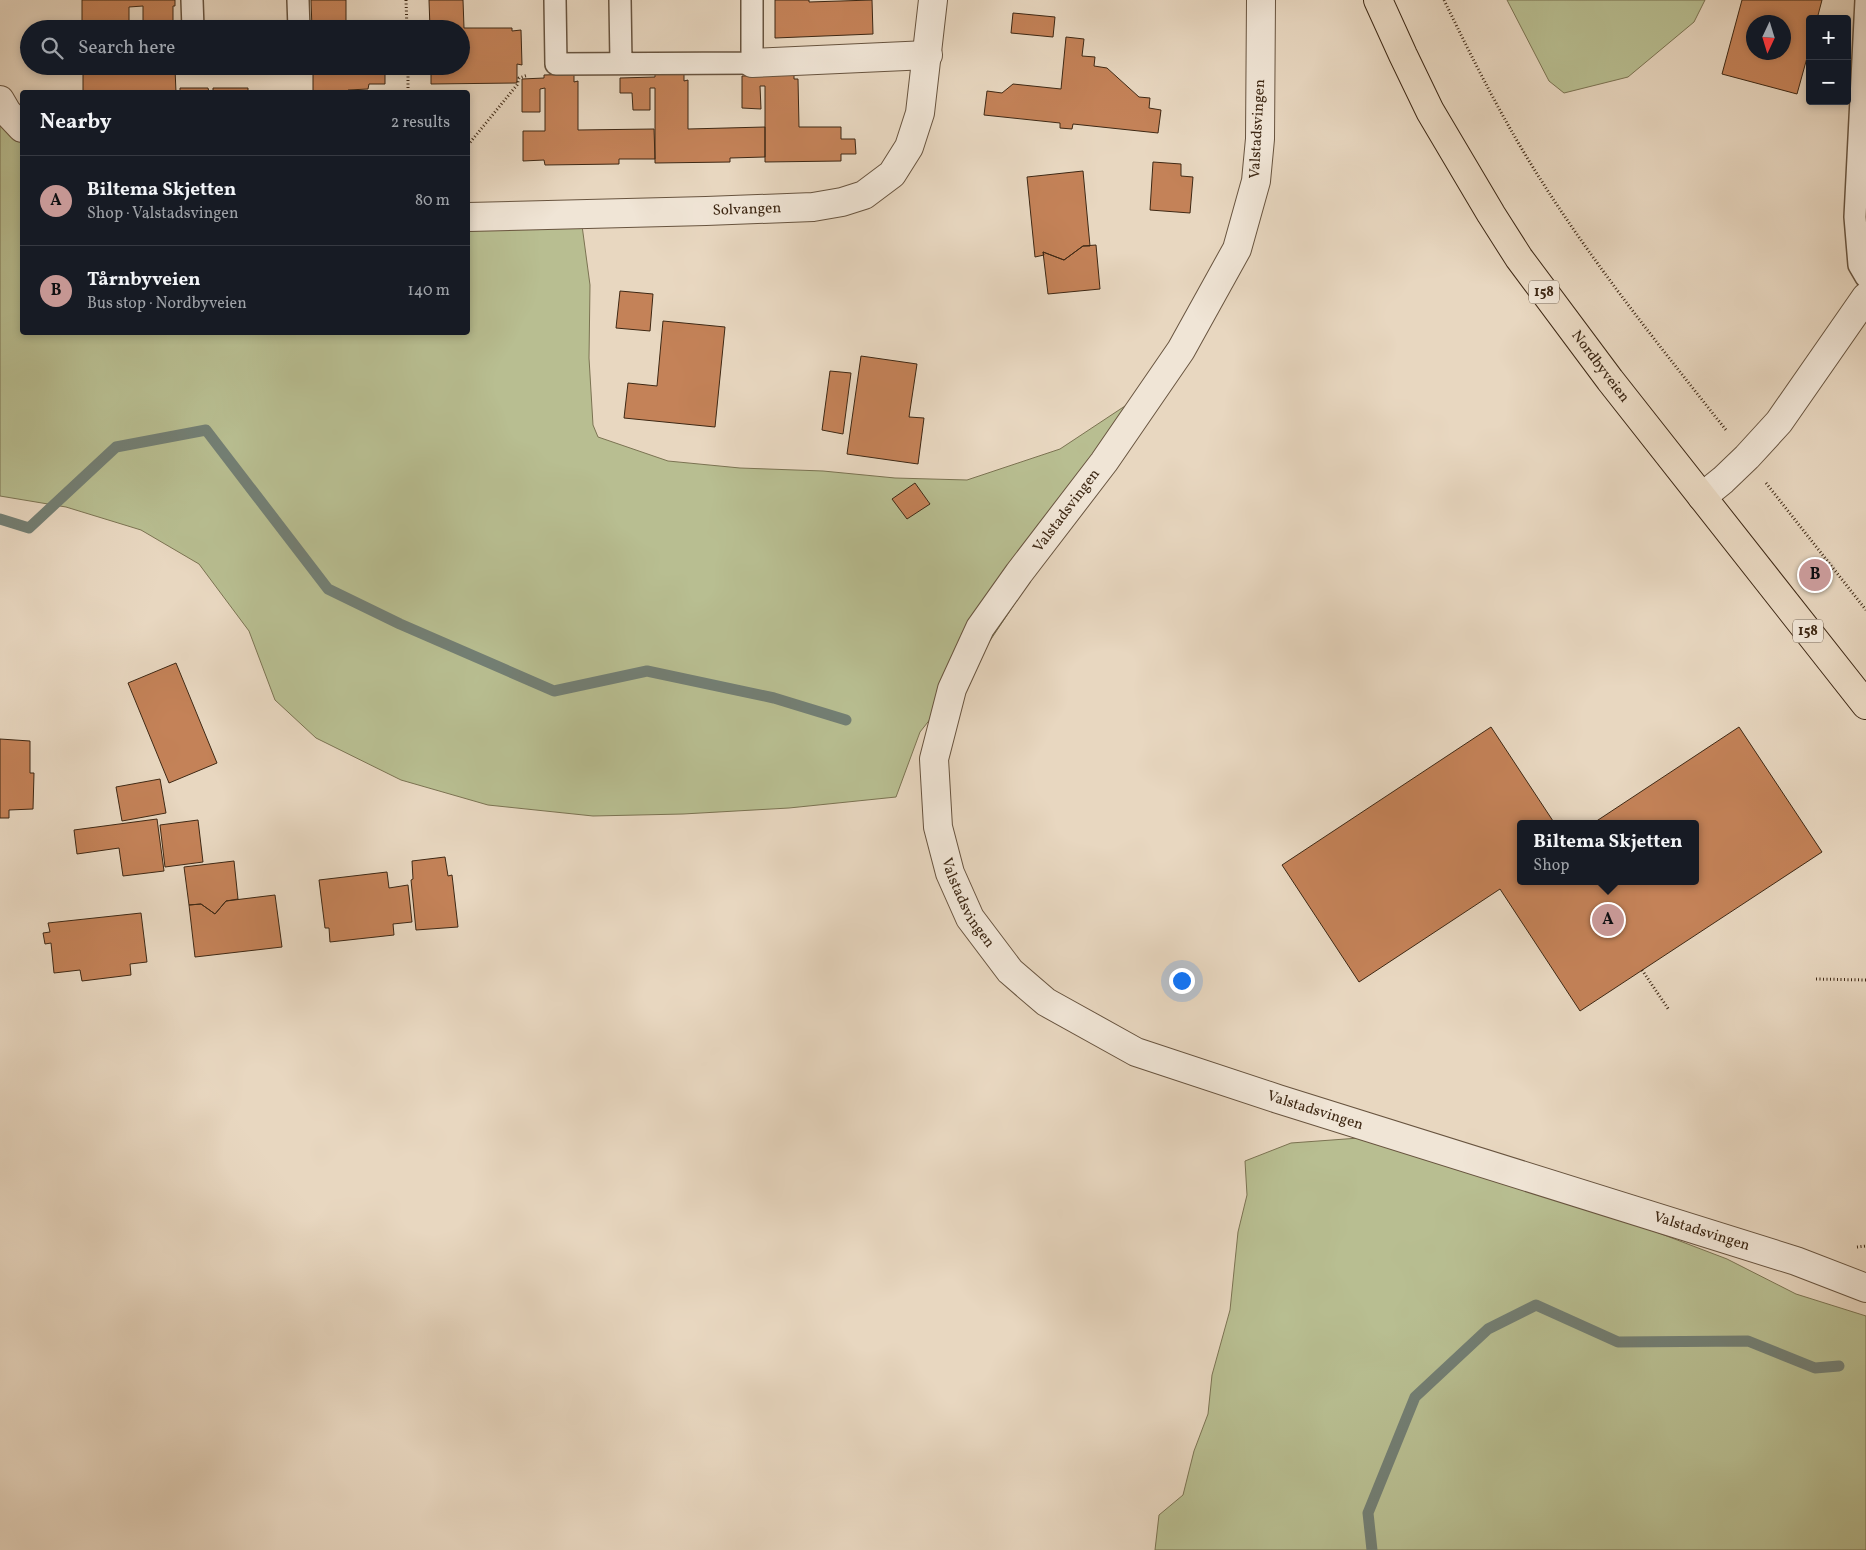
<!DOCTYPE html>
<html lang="en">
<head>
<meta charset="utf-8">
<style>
  :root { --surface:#171b24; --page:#242831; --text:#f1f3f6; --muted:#9ea1a6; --line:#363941; --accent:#c59692 }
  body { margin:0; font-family:Vollkorn,serif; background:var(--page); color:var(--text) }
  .controls { position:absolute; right:15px; top:15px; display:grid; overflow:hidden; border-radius:5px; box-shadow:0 2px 8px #0003 }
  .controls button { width:45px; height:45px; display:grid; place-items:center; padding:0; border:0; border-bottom:1px solid var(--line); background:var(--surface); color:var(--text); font:25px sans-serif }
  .compass { position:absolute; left:1746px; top:15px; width:45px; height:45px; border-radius:50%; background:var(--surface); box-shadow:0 2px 8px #0003; rotate:184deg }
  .you { position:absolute; left:1181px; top:980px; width:18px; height:18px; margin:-12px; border:4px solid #fff; border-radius:50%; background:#1a73e8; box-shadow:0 0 0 8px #1a73e833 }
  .badge { display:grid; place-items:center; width:32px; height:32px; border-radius:50%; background:var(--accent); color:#111; font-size:16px; font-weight:700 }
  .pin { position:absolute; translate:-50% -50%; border:2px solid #fff; box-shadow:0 1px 5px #0006 }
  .popup { position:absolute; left:1517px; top:820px; width:182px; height:65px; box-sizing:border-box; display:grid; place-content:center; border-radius:5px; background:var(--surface); filter:drop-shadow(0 1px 4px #0005); font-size:16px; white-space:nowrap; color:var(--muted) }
  .popup b { font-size:19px; color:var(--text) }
  .popup::after { content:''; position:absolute; left:50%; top:100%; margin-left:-10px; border:10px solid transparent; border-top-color:var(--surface) }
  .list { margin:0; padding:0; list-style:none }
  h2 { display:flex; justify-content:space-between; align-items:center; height:65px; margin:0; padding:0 20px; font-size:21px }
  h2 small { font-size:16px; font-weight:400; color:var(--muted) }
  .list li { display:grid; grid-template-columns:32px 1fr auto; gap:15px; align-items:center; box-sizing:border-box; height:90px; padding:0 20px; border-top:1px solid var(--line) }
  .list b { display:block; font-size:19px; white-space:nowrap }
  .list p { margin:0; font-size:16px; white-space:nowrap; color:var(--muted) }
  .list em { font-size:16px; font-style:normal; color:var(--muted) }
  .icon { flex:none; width:28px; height:28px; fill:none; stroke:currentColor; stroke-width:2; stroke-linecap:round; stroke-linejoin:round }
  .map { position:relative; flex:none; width:1866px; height:1550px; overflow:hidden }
  .search { position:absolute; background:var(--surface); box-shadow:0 2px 8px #0003; left:20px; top:20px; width:450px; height:55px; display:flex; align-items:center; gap:12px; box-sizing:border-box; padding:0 18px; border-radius:28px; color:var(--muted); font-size:19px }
  .panel { position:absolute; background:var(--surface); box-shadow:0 2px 8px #0003; left:20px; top:90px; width:450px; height:245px; border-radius:5px }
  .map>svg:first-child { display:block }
</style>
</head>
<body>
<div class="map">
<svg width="1866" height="1550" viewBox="0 0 1866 1550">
  <rect width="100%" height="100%" fill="#e8d7c0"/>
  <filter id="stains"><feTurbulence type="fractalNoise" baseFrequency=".004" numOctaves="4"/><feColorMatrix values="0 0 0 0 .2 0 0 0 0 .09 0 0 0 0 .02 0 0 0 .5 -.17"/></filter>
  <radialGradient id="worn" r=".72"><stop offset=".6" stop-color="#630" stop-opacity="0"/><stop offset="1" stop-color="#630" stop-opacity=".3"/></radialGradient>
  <path fill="#b8be91" stroke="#7b7352" d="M 1507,0 L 1705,0 L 1694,22 L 1628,77 L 1564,93 L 1549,81 Z
    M 0,97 L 22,124 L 22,332 L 468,332 L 468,214 L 581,218 L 590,285 L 589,358 L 593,425 L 598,437 L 668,461 L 740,468 L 823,471 L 895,478 L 967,480 L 1060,449 L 1125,406 L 1030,581 L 977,660 L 920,732 L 896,797 L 789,808 L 683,814 L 593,816 L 488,805 L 401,780 L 316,738 L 275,700 L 249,631 L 199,564 L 141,530 L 66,507 L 0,496 Z
    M 1359,1138 L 1430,1157 L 1570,1205 L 1651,1230 L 1727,1259 L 1796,1294 L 1866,1316 L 1866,1550 L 1155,1550 L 1159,1515 L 1183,1495 L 1194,1451 L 1208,1414 L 1212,1375 L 1230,1310 L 1238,1232 L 1247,1195 L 1245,1161 L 1291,1143 Z"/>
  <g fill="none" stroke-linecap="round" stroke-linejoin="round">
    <path stroke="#737f74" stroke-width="11" d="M 0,519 L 29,528 L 116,447 L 206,430 L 328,589 L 400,624 L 554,691 L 647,671 L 774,698 L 846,720
      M 1372,1550 L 1368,1513 L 1415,1397 L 1488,1329 L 1536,1305 L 1618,1342 L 1748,1341 L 1815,1368 L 1839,1366"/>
  </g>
  <path fill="#c48258" stroke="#3e2814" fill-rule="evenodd" d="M 82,0 L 175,0 L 175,6 L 173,6 L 173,29 L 160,29 L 160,26 L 143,26 L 143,6 L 129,7 L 129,26 L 82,26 Z
    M 311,0 L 346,0 L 346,29 L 312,29 Z
    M 429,0 L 463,0 L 464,28 L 512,28 L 512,31 L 521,30 L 522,65 L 517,64 L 517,83 L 431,84 L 431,66 L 461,66 L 461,29 L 430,29 Z
    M 775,0 L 809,0 L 809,2 L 872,0 L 873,34 L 775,38 Z
    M 1742,0 L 1822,0 L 1817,19 L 1810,19 L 1810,47 L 1797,94 L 1722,74 ZM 1754,22 L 1784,22 L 1784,52 L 1754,52 Z
    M 1013,13 L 1055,17 L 1053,37 L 1011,33 Z
    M 1066,37 L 1084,39 L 1082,56 L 1095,57 L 1094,66 L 1107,68 L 1139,97 L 1150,98 L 1149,108 L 1161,110 L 1158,133 L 1073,124 L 1072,129 L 1060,128 L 1060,123 L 984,115 L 987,91 L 1002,93 L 1013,84 L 1061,89 Z
    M 83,66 L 108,66 L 108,70 L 175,69 L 176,92 L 83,92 Z
    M 327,66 L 404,66 L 404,70 L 327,72 Z
    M 313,70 L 327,70 L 327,72 L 368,72 L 385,70 L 385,84 L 369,84 L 368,89 L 348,90 L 348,92 L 313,92 Z
    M 794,72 L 794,79 L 798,79 L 799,127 L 841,127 L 841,139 L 855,139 L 856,154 L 841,154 L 841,161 L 765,162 L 765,86 L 760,86 L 761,109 L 742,108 L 742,76 L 765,75 Z
    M 684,73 L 684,81 L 688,80 L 688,129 L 765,127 L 765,157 L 730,158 L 730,162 L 655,163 L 655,88 L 650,88 L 650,110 L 633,110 L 632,93 L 620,93 L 620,78 L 655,77 L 655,74 Z
    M 574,74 L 574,82 L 578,81 L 578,130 L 654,129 L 655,159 L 619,159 L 619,164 L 545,165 L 544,160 L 523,161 L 523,131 L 545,131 L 545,88 L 540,89 L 540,112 L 522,112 L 522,79 L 544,78 L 544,75 Z
    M 180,88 L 208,88 L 209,92 L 180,92 Z
    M 213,88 L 248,88 L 248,92 L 213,92 Z
    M 1153,162 L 1181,164 L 1181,176 L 1193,177 L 1190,213 L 1150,210 Z
    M 1083,171 L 1090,246 L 1083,246 L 1064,260 L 1043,252 L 1044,255 L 1035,257 L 1027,177 Z
    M 1096,245 L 1100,289 L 1048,294 L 1043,252 L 1064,260 L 1083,246 Z
    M 620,291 L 653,294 L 650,331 L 616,328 Z
    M 663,321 L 725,327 L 715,427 L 624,418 L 628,383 L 657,386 Z
    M 861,356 L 917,364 L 909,417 L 924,418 L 918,464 L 847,454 Z
    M 830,371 L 851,373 L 843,434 L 822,430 Z
    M 915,483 L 930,504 L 907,519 L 892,499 Z
    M 176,663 L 217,763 L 169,783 L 128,683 Z
    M 1491,727 L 1555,824 L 1520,824 L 1520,881 L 1696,881 L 1696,824 L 1592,824 L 1739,727 L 1822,852 L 1580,1011 L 1500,889 L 1359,982 L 1282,865 Z
    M 0,739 L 30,741 L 30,773 L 34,773 L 33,809 L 9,810 L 9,818 L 0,818 Z
    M 160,779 L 166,813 L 122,821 L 116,787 Z
    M 157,819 L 164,871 L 123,876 L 119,848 L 77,854 L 74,830 Z
    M 198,820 L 203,862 L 165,867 L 160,825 Z
    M 445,857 L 448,876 L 452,875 L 458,927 L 416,930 L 411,880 L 413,879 L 412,861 Z
    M 234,861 L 238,899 L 226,901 L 215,914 L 201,904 L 189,905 L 184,867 Z
    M 387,872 L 389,888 L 408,885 L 412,922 L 393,924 L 394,935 L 330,942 L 329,928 L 325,928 L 319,880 Z
    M 275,895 L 282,947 L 195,957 L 189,905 L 201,904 L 215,914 L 226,901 Z
    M 141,913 L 147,962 L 130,964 L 131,975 L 82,981 L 80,970 L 54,973 L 51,943 L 45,944 L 43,933 L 50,932 L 48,923 Z"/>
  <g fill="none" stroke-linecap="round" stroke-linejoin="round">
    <g stroke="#68543f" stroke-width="24">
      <path id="service" d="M 192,0 L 193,29
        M 298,0 L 299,29
        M 555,0 L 556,64 L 752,63 L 752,0
        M 620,0 L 621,63
        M 1866,0 L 1855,217 L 1859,265 L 1866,277"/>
    </g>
    <g stroke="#68543f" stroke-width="30">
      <g id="minor">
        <path id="s1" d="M 1261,0 L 1260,139 L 1256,181 L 1237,249 L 1181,350 L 1104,462 L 1019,573 L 980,628 L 952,689 L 934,759 L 938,827 L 950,873 L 970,918 L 1010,971 L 1046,1002 L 1136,1052 L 1278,1099 L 1796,1261 L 1866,1288"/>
        <path d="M 752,63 L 928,55"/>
        <path d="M 0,100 L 7,112 L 22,128"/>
        <path id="s2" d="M 468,217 L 706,211 L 813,207 L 842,202 L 864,195 L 892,174 L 909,147 L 920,113 L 933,0"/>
      </g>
    </g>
    <g stroke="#68543f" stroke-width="30">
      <path id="tertiary" d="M 1702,497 L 1723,480 L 1747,457 L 1779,422 L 1866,297"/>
    </g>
    <g stroke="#3e2814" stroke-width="30">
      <g id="primary">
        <path id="s3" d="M 1378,0 L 1403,55 L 1430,111 L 1491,214 L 1519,258 L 1610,380 L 1866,705"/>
      </g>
    </g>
    <path stroke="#3e2814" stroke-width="3" stroke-dasharray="1 2.5" stroke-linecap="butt" d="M 406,0 L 407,29
      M 1444,0 C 1473,60 1503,120 1539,177 C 1595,266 1661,348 1726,430
      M 408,66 L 408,92
      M 468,145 L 517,85 L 519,78 L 528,75
      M 1766,483 L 1866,610
      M 1642,970 L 1669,1010
      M 1816,979 L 1866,980
      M 1857,1247 L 1866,1246"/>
    <use href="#service" stroke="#f0e5d6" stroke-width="21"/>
    <use href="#minor" stroke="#f0e5d6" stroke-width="28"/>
    <use href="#tertiary" stroke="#f0e5d6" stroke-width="28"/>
    <use href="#primary" stroke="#e8d7c0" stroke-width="28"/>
  </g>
  <g text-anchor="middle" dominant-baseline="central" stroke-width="4" stroke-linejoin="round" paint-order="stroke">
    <g fill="#f0e5d6" stroke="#73614e" stroke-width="1">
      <rect x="1529" y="280.5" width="30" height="23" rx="4"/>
      <rect x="1793" y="619.5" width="30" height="23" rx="4"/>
    </g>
    <g font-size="14" font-weight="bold" fill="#3e2814">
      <text x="1544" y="292">158</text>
      <text x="1808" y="631">158</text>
    </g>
    <g font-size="15" fill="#3e2814" stroke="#f0e5d6">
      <text transform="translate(1258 129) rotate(-87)">Valstadsvingen</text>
      <text stroke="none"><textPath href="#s2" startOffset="279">Solvangen</textPath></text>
      <text stroke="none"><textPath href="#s3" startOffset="430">Nordbyveien</textPath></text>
      <text transform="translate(1067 511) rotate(-53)">Valstadsvingen</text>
      <text stroke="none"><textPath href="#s1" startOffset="1000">Valstadsvingen</textPath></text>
      <text stroke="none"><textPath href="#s1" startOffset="1420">Valstadsvingen</textPath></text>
      <text stroke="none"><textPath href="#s1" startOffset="1825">Valstadsvingen</textPath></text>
    </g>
  </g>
  <rect width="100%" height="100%" filter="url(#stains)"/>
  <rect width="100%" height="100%" fill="url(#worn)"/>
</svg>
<div class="controls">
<button>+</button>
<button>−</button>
</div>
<svg class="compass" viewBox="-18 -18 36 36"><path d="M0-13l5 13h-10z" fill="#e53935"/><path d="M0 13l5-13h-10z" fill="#9ea1a6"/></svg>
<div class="you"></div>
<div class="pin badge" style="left:1608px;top:920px">A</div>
<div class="popup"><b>Biltema Skjetten</b>Shop</div>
<div class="pin badge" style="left:1815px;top:575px">B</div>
<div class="search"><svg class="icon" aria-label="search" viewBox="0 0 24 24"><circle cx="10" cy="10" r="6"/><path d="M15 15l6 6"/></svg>Search here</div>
<section class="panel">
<h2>Nearby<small>2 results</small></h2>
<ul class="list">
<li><span class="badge">A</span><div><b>Biltema Skjetten</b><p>Shop · Valstadsvingen</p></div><em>80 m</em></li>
<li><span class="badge">B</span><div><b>Tårnbyveien</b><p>Bus stop · Nordbyveien</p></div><em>140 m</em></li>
</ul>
</section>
</div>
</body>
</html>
